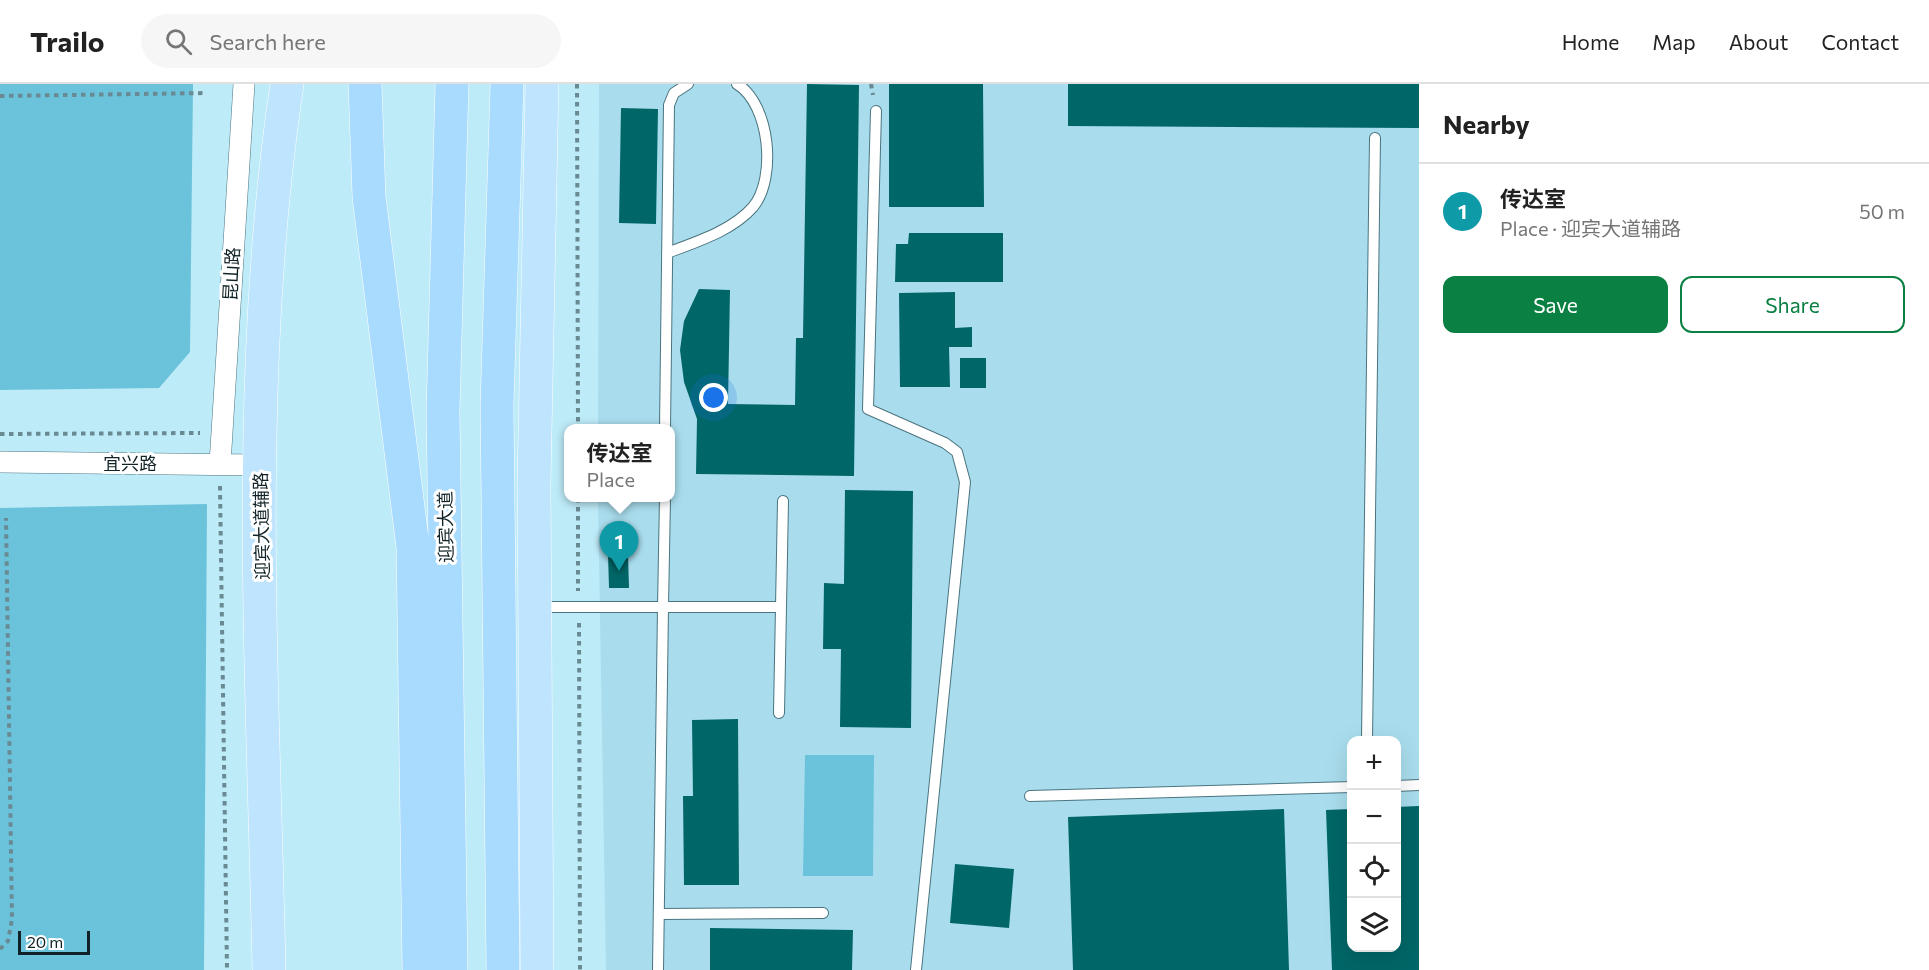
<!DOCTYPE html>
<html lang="en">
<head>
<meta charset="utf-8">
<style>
  :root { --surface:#fff; --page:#f6f6f6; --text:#222; --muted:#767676; --line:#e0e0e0; --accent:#0b8043 }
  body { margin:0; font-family:Commissioner,"Noto Sans SC",sans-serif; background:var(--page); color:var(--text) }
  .controls { position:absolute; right:18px; bottom:18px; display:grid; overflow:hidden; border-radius:12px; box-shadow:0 6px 24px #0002 }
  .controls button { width:54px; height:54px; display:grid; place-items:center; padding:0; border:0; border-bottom:2px solid var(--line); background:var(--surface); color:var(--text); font:30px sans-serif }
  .scale { position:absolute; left:18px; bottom:15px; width:72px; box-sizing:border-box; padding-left:6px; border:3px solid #102226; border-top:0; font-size:16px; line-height:21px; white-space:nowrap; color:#102226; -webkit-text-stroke:4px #fff; paint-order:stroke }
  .you { position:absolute; left:714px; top:314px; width:21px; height:21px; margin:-15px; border:4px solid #fff; border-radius:50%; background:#1a73e8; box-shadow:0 0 0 9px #1a73e833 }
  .badge { display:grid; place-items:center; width:39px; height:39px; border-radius:50%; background:var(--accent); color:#fff; font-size:20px; font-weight:700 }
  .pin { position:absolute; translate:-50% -50px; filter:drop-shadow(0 2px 3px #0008) }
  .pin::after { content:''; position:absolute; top:32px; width:21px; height:18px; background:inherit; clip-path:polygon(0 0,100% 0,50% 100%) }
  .popup { position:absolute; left:564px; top:340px; width:111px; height:78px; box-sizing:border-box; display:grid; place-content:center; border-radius:12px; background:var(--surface); filter:drop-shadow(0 2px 4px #0005); font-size:20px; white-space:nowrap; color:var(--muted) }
  .popup b { font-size:22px; color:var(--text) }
  .popup::after { content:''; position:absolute; left:50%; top:100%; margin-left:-12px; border:12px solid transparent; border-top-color:var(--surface) }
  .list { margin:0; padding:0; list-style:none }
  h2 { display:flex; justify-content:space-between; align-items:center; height:78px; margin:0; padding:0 24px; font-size:26px }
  h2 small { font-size:20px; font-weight:400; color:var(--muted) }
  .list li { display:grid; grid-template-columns:39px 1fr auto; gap:18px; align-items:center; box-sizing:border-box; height:96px; padding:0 24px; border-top:2px solid var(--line) }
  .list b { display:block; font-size:22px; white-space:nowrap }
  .list p { margin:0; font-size:20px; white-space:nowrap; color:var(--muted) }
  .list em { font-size:20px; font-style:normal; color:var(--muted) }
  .actions { display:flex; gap:12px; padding:18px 24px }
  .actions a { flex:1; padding:14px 0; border:2px solid var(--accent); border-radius:12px; text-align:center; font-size:21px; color:var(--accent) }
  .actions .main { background:var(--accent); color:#fff }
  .icon { flex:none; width:33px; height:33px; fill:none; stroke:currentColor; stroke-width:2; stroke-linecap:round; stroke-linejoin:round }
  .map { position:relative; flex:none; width:1419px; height:886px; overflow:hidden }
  header { display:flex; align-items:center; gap:36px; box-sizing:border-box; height:84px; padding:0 30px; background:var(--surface); border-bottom:2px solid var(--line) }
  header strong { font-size:28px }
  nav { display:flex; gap:33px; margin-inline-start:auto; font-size:21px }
  .search { width:420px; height:54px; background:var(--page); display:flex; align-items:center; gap:15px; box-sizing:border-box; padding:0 21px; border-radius:33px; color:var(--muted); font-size:22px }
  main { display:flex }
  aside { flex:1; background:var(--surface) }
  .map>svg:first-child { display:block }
</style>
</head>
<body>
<header>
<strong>Trailo</strong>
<div class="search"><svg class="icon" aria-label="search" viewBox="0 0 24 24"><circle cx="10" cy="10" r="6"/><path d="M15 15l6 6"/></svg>Search here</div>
<nav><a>Home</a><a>Map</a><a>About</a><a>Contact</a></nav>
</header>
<main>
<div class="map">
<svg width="1419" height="886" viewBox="0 0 1419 886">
  <rect width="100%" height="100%" fill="#beebf8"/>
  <path fill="#a9dded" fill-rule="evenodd" d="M 599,0 L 1419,0 L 1419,886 L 606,886 L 598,414 L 670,414 L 670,344 L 598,344 ZM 1352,656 L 1396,656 L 1396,864 L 1352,864 Z"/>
  <path fill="#6ac3db" d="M 0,0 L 193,0 L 190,268 L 159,304 L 0,306 Z
    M 207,420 L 204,886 L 0,886 L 0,424 Z
    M 805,671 L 874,671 L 873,792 L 803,792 Z"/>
  <path fill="#006667" d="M 807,0 L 859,1 L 854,392 L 696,390 L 697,335 L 684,298 L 680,266 L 684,237 L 699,205 L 730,206 L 728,320 L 795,321 L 796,254 L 803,254 Z
    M 889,0 L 983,0 L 984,123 L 889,123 Z
    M 1068,0 L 1419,0 L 1419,44 L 1068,42 Z
    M 621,24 L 658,25 L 656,140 L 619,139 Z
    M 909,149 L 1003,149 L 1003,198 L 895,198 L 896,160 L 908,160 Z
    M 955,208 L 955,244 L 972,243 L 972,263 L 949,263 L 950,303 L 900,303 L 899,209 Z
    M 960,274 L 986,274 L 986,304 L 960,304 Z
    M 845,406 L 913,407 L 911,644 L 840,643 L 841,565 L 823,565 L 824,499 L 844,500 Z
    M 608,470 L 628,470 L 629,504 L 609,504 Z
    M 738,635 L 739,801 L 684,801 L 683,712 L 693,712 L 692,636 Z
    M 1419,722 L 1419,886 L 1332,886 L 1326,726 L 1352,725 L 1352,864 L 1396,864 L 1396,723 Z
    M 1284,725 L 1289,886 L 1073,886 L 1068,733 Z
    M 955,780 L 1014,785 L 1009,844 L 950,839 Z
    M 710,844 L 853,846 L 852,886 L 710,886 Z"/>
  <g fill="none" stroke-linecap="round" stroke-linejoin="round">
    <g stroke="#4a747f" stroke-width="12">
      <path id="service" d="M 876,27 L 868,325 L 945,359 L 957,368 L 965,398 L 916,886
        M 667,169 C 696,158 732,147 753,123 C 777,94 770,20 737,0
        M 665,344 L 669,21 L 674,9 L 688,0
        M 665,414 L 663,523 L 781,523
        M 538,523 L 663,523 L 658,886
        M 779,629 L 783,417
        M 1367,656 L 1375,54
        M 1396,702 L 1419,701
        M 1030,712 L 1352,703
        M 659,830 L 823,829"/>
    </g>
    <g stroke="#4a747f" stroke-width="22">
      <path id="minor" d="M 0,378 L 259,381
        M 220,380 L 244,0"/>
    </g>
    <g stroke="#fff" stroke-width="34">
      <path id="primary" d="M 269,886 C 263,593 243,291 287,0
        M 537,886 L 534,399 L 542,0"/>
    </g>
    <g stroke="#fff" stroke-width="34">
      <path id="trunk" d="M 365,0 L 369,113 L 413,463 L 419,886
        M 451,886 L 443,327 L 452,0
        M 503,886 L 497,321 L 507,0"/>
    </g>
    <path stroke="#6a8a93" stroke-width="4" stroke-dasharray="4.5 4.5" stroke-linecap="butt" d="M 577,0 L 578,344
      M 871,0 L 873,11
      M 0,12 L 207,9
      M 0,350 L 200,349
      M 220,402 L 227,886
      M 578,414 L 578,507
      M 579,539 L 580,886
      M 0,865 L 8,857 L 12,835 L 6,434"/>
    <use href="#service" stroke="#fff" stroke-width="10"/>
    <use href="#minor" stroke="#fff" stroke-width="21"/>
    <use href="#primary" stroke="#bee4fe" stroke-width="33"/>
    <use href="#trunk" stroke="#a8dbfe" stroke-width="33"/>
  </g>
  <g text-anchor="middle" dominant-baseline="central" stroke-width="6" stroke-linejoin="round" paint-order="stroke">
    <g font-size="18" fill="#102226" stroke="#fff">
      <text transform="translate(231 190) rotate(-87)">昆山路</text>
      <text x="130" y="379">宜兴路</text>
      <text transform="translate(261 442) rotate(-91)">迎宾大道辅路</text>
      <text transform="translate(445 443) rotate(-91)">迎宾大道</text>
    </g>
  </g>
</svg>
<div class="controls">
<button>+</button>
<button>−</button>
<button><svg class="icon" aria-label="locate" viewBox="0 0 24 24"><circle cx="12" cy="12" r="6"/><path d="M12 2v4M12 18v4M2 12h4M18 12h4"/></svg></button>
<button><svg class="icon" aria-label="layers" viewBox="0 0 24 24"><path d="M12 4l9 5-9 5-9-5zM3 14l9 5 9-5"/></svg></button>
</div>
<div class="scale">20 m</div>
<div class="you"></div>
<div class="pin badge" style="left:619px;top:487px;background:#0f9aa8">1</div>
<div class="popup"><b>传达室</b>Place</div>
</div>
<aside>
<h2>Nearby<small></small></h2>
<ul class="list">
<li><span class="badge" style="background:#0f9aa8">1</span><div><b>传达室</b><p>Place · 迎宾大道辅路</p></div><em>50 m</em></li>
</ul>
<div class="actions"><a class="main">Save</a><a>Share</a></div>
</aside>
</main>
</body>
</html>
